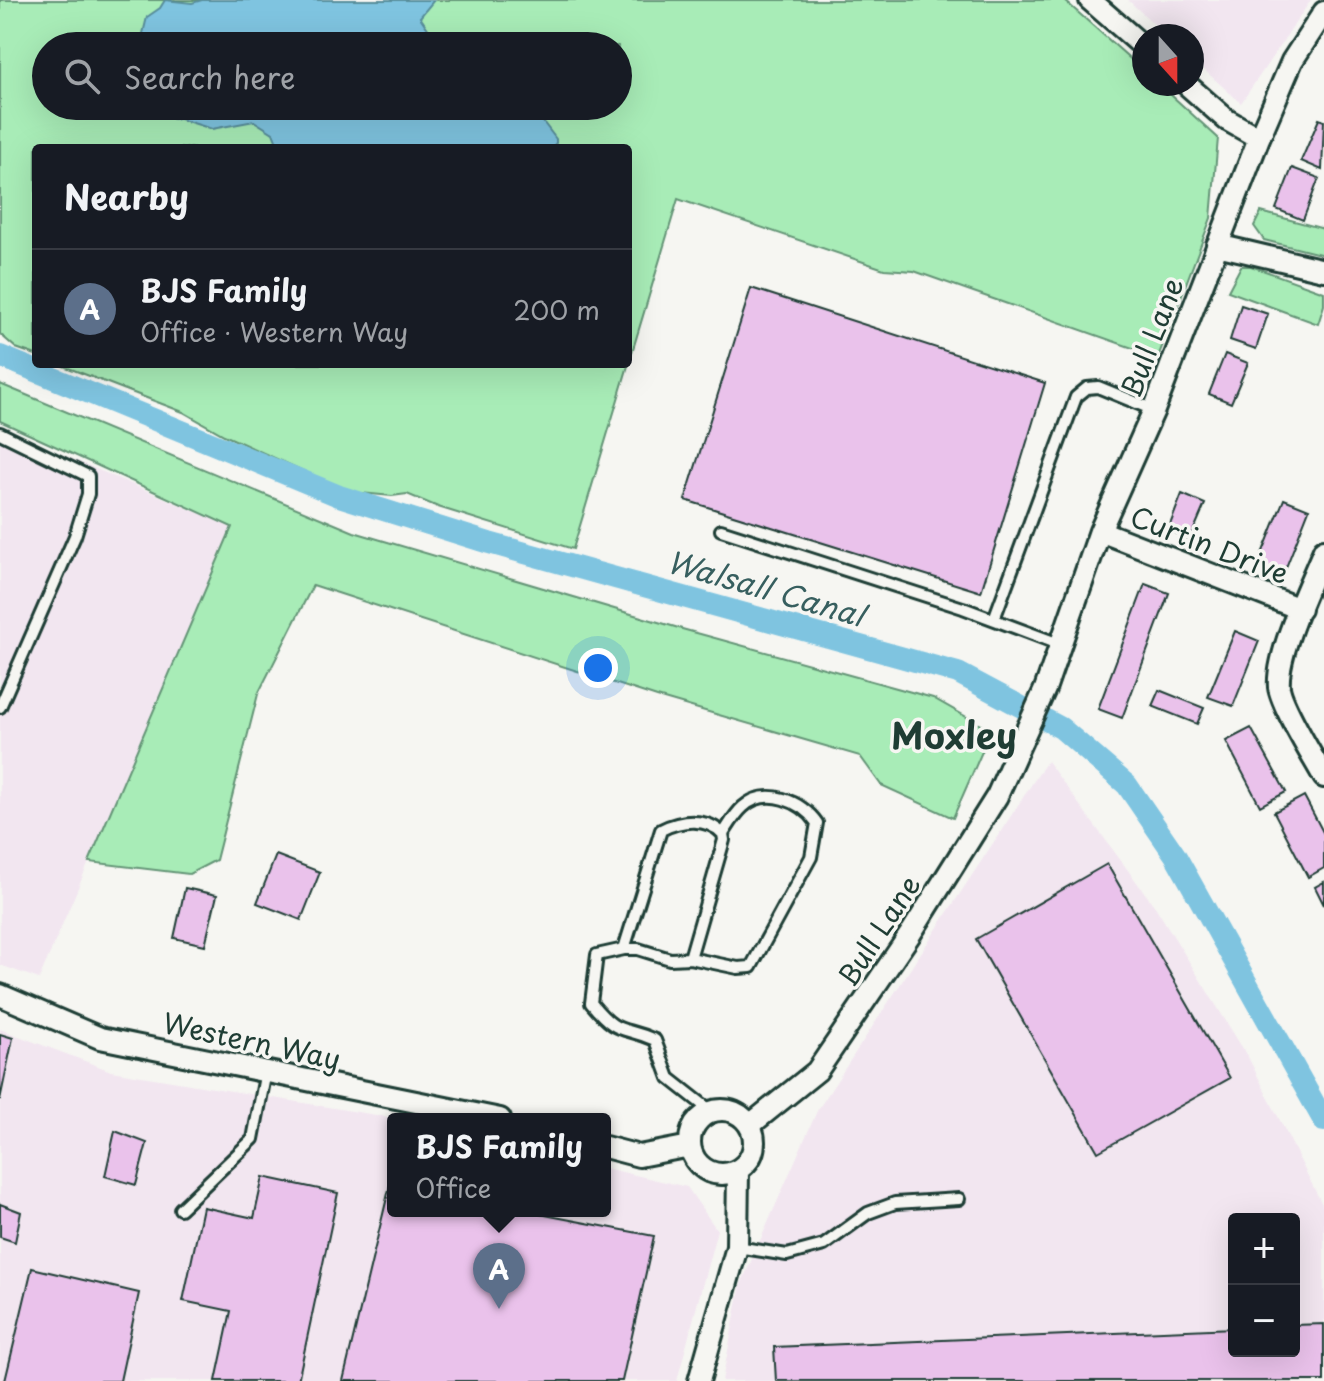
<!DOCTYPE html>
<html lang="en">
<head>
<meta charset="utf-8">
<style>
  :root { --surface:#171b24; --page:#242831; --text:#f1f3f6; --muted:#9ea1a6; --line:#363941; --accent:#c8321e }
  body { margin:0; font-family:"Playpen Sans",sans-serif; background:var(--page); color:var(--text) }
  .controls { position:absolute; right:24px; bottom:24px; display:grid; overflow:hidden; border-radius:8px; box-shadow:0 8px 32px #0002 }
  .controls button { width:72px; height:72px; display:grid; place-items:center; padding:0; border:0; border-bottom:2px solid var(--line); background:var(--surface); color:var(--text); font:40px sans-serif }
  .compass { position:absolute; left:1132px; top:24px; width:72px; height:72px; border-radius:50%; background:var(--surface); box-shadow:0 8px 32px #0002; rotate:159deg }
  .you { position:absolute; left:598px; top:668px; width:28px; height:28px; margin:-20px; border:6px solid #fff; border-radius:50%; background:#1a73e8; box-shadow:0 0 0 12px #1a73e833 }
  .badge { display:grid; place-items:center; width:52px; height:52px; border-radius:50%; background:var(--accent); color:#fff; font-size:26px; font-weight:700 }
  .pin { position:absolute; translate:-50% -66px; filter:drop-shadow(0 2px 4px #0008) }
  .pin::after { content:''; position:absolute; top:42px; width:28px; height:24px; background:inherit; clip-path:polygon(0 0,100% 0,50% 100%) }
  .popup { position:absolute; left:387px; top:1113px; width:224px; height:104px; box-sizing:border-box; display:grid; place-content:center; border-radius:8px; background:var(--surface); filter:drop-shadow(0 2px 6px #0005); font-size:26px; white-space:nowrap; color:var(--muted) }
  .popup b { font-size:30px; color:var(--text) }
  .popup::after { content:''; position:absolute; left:50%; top:100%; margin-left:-16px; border:16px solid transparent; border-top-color:var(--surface) }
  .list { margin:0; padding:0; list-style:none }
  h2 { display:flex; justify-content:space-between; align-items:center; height:104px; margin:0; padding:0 32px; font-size:34px }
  h2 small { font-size:26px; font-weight:400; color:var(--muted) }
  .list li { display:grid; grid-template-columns:52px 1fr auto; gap:24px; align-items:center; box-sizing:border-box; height:120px; padding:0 32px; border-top:2px solid var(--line) }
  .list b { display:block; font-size:30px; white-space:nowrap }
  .list p { margin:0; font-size:26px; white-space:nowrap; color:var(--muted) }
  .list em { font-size:26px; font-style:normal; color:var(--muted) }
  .icon { flex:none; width:44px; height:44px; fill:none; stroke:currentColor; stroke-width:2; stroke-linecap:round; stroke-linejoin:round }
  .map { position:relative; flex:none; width:1324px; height:1381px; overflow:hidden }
  .search { position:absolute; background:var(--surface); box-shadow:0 8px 32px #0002; left:32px; top:32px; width:600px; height:88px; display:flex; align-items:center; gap:20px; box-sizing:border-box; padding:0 28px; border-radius:44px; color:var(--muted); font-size:30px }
  .panel { position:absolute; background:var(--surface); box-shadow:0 8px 32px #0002; left:32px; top:144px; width:600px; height:224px; border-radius:8px }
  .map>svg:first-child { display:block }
</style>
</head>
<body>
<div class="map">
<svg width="1324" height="1381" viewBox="0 0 1324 1381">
  <rect width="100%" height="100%" fill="#f6f6f2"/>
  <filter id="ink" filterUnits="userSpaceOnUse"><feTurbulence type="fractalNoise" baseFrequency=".0125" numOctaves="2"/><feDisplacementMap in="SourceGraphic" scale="16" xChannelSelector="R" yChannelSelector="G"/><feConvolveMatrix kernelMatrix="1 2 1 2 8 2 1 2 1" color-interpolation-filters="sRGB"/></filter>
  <g filter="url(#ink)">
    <path fill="#f2e6f0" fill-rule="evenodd" d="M 1128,0 L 1311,0 L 1241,103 L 1192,59 L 1192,36 L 1167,36 Z
      M 0,428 L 232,527 L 39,979 L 0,965 Z
      M 1047,761 L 1156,908 L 1248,1057 L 1324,1208 L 1324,1381 L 722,1381 L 741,1284 L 817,1111 ZM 1234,1219 L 1294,1219 L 1294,1351 L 1234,1351 Z
      M 0,1029 L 111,1071 L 400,1119 L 393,1119 L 393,1211 L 605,1211 L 605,1168 L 687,1187 L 717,1230 L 677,1381 L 0,1381 Z"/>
    <path fill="#a8ecb7" stroke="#649476" stroke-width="2" fill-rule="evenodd" d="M 0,0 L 1064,0 L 1144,71 L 1144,84 L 1159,84 L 1218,138 L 1211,218 L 1158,357 L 914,271 L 884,269 L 678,199 L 573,549 L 438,507 L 407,494 L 392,496 L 350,492 L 224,435 L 183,412 L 58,364 L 628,364 L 628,148 L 36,148 L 36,355 L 16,348 L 0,334 ZM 46,46 L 618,46 L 618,106 L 46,106 Z
      M 1261,212 L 1324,229 L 1324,255 L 1264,240 L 1254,226 Z
      M 1241,266 L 1251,266 L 1324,292 L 1324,305 L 1318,324 L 1228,291 Z
      M 0,384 L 354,532 L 682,629 L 933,698 L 991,731 L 953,818 L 881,785 L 860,756 L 657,697 L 313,585 L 258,694 L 216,860 L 189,874 L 89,862 L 232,527 L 0,421 Z"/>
    <path fill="#7fc4e0" stroke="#598e9b" stroke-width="2" d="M 165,0 L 192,3 L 202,0 L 434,0 L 420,17 L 440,46 L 140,46 L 147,17 L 160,8 Z
      M 134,106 L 531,106 L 556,139 L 556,143 L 551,148 L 279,148 L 273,133 L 254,121 L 212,129 L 180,119 L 143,113 Z"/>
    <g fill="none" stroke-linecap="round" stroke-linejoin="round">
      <path stroke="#7fc4e0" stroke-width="22" d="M 0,356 L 339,496 L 489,543 L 958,673 L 1061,728 L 1127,785 L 1175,855 L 1324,1121"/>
    </g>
    <path fill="#eac2eb" stroke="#1f3d34" stroke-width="2" d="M 1319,119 L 1324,121 L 1322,170 L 1301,161 Z
      M 1292,168 L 1319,178 L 1303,220 L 1276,209 Z
      M 751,288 L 1045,383 L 981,592 L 685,500 Z
      M 1241,305 L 1268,314 L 1256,349 L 1230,340 Z
      M 1225,354 L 1248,363 L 1231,403 L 1209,394 Z
      M 1182,494 L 1205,504 L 1190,539 L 1168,530 Z
      M 1284,499 L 1309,509 L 1283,575 L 1258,564 Z
      M 1145,584 L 1169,593 L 1122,718 L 1098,709 Z
      M 1235,631 L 1259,641 L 1233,706 L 1208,697 Z
      M 1159,690 L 1204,708 L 1197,724 L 1152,706 Z
      M 1251,728 L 1286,792 L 1260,806 L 1226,741 Z
      M 1304,796 L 1324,834 L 1324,868 L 1308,877 L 1274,812 Z
      M 276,855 L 320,872 L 301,920 L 257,903 Z
      M 1107,864 L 1230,1078 L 1098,1152 L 976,939 Z
      M 1324,882 L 1324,905 L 1315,887 Z
      M 185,888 L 217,895 L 205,945 L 174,938 Z
      M 0,1034 L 13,1038 L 0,1100 Z
      M 115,1131 L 147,1143 L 136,1185 L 105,1176 Z
      M 263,1177 L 338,1193 L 298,1381 L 216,1381 L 231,1311 L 183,1301 L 203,1207 L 254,1218 Z
      M 390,1185 L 393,1186 L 393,1211 L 524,1211 L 654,1236 L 622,1381 L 343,1381 Z
      M 0,1204 L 21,1212 L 15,1242 L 0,1237 Z
      M 32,1268 L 139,1293 L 120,1381 L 5,1381 Z
      M 1324,1324 L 1324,1381 L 776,1381 L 774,1347 L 1234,1328 L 1234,1351 L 1294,1351 L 1294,1325 Z"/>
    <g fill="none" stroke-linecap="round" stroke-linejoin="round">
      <g stroke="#1f3d34" stroke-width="16">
        <path id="service" d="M 0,433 L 88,476 L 88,494 L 75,536 L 0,707
          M 721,530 L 963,608 L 1059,644
          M 994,619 L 1076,397 L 1087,388 L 1098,387 L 1154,410
          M 624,949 L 638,949 L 670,959 L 690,958 L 738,968 L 751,967 L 811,857 L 817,823 C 802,801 766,786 743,807 C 735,814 729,825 723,834 L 724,840 L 690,958
          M 711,1111 L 669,1078 L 655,1040 C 621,1025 619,1037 591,1003 L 597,955 L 624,949 L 661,830 C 681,820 707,817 723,834
          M 180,1209 L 253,1139 L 266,1071
          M 737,1247 L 787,1255 L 824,1245 L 868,1213 L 895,1203 L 959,1199"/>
      </g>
      <g stroke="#1f3d34" stroke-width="26">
        <path id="minor" d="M 1090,0 L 1144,47
          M 1186,84 L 1227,120 L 1259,138
          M 1217,245 L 1324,270
          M 1100,531 L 1300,609
          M 1324,550 C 1310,584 1276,653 1279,687 C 1281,705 1314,759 1324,777
          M 0,995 L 100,1038 L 500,1119
          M690 1142a32 32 0 1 1 64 0a32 32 0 1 1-64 0Z
          M 750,1125 L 817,1071 L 911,933 L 997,796 L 1045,689 L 1100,531 L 1154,410 L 1259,138 L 1292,61 L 1324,12
          M 605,1147 L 639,1156 L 690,1146
          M 699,1381 L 737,1247 L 738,1170"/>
      </g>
      <use href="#service" stroke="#f6f6f2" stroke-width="10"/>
      <use href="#minor" stroke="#f6f6f2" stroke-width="20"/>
    </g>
  </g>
  <g text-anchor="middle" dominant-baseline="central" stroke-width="7" stroke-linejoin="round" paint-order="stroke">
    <g font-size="28" fill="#1f3d34" stroke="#f6f6f2">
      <text transform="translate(1151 337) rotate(-69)">Bull Lane</text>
      <text transform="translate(1210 544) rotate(21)">Curtin Drive</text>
      <text transform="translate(878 930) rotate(-57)">Bull Lane</text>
      <text transform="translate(252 1040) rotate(12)">Western Way</text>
    </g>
    <g font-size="30" font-style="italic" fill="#375f5f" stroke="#f6f6f2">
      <text transform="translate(766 587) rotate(16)">Walsall Canal</text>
    </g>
    <g font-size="36" font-weight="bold" fill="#1f3d34" stroke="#f6f6f2">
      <text x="954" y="734">Moxley</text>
    </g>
  </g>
</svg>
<div class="controls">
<button>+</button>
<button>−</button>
</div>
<svg class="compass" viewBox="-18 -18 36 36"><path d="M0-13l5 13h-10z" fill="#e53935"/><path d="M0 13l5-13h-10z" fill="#9ea1a6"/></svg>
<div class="you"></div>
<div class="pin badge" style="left:499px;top:1309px;background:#5c6f8a">A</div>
<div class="popup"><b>BJS Family</b>Office</div>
<div class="search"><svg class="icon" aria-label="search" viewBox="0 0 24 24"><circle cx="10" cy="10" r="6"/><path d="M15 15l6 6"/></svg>Search here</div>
<section class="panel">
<h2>Nearby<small></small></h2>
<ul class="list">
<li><span class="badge" style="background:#5c6f8a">A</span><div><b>BJS Family</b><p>Office · Western Way</p></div><em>200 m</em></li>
</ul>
</section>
</div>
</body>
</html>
